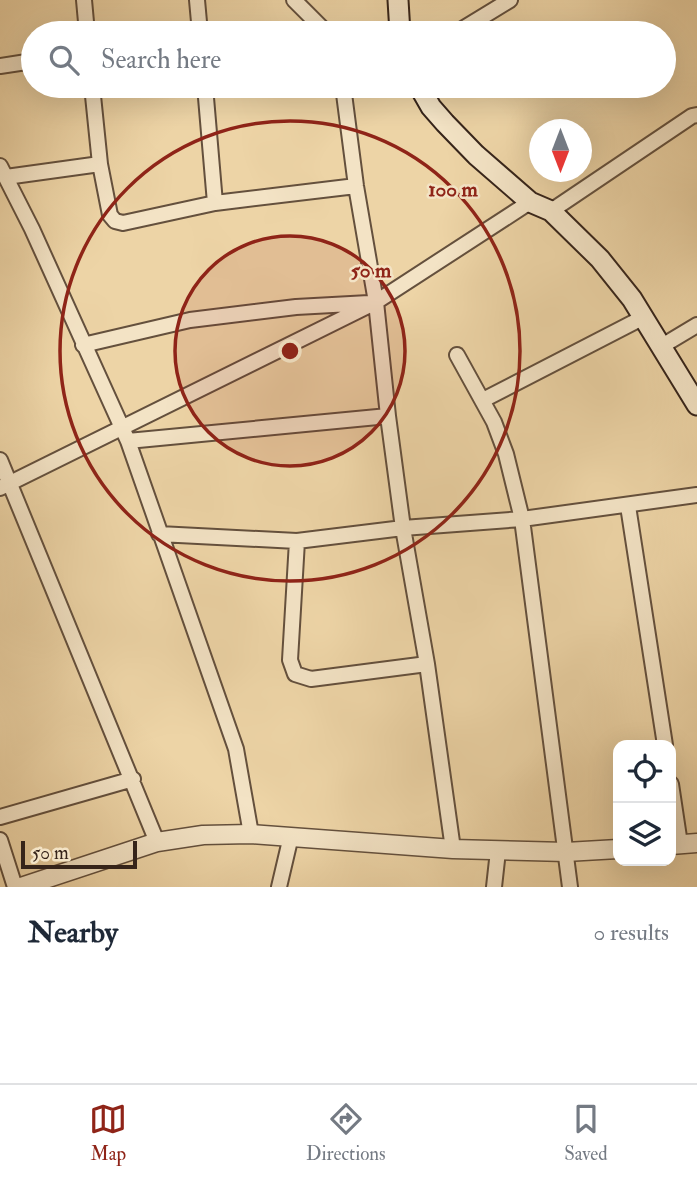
<!DOCTYPE html>
<html lang="en">
<head>
<meta charset="utf-8">
<style>
  :root { --surface:#fff; --page:#f6f6f7; --text:#1f2937; --muted:#747a83; --line:#e0e1e3; --accent:#8f2418 }
  body { margin:0; font-family:"IM FELL Double Pica",serif; background:var(--page); color:var(--text) }
  .controls { position:absolute; right:21px; bottom:21px; display:grid; overflow:hidden; border-radius:14px; box-shadow:0 7px 28px #0002 }
  .controls button { width:63px; height:63px; display:grid; place-items:center; padding:0; border:0; border-bottom:2px solid var(--line); background:var(--surface); color:var(--text); font:35px sans-serif }
  .compass { position:absolute; left:529px; top:119px; width:63px; height:63px; border-radius:50%; background:var(--surface); box-shadow:0 7px 28px #0002; rotate:180deg }
  .scale { position:absolute; left:21px; bottom:18px; width:116px; box-sizing:border-box; padding-left:7px; border:4px solid #36241a; border-top:0; font-size:19px; line-height:24px; white-space:nowrap; color:#36241a; -webkit-text-stroke:5px #f3e3c5; paint-order:stroke }
  .list { margin:0; padding:0; list-style:none }
  h2 { display:flex; justify-content:space-between; align-items:center; height:91px; margin:0; padding:0 28px; font-size:30px }
  h2 small { font-size:23px; font-weight:400; color:var(--muted) }
  .icon { flex:none; width:38px; height:38px; fill:none; stroke:currentColor; stroke-width:2; stroke-linecap:round; stroke-linejoin:round }
  .map { position:relative; flex:none; width:697px; height:887px; overflow:hidden }
  .search { position:absolute; background:var(--surface); box-shadow:0 7px 28px #0002; left:21px; right:21px; top:21px; height:77px; display:flex; align-items:center; gap:18px; box-sizing:border-box; padding:0 24px; border-radius:38px; color:var(--muted); font-size:26px }
  .sheet { height:196px; background:var(--surface) }
  nav { display:flex; justify-content:space-around; align-items:center; box-sizing:border-box; height:98px; border-top:2px solid var(--line); background:var(--surface); font-size:19px; color:var(--muted) }
  nav a { display:grid; justify-items:center; gap:4px }
  nav .on { color:var(--accent) }
  .map>svg:first-child { display:block }
</style>
</head>
<body>
<div class="map">
<svg width="697" height="887" viewBox="0 0 697 887">
  <rect width="100%" height="100%" fill="#edd4a6"/>
  <filter id="stains"><feTurbulence type="fractalNoise" baseFrequency=".00286" numOctaves="4"/><feColorMatrix values="0 0 0 0 .2 0 0 0 0 .09 0 0 0 0 .02 0 0 0 .5 -.17"/></filter>
  <radialGradient id="worn" r=".72"><stop offset=".6" stop-color="#630" stop-opacity="0"/><stop offset="1" stop-color="#630" stop-opacity=".3"/></radialGradient>
  <g fill="none" stroke-linecap="round" stroke-linejoin="round">
    <g stroke="#64503d" stroke-width="18">
      <path id="minor" d="M 84,0 L 87,33
        M 197,0 L 200,33
        M 294,0 L 327,33
        M 456,33 L 510,0
        M 0,66 L 33,61
        M 92,86 L 100,164 L 110,215 L 115,221 L 123,223 L 215,203 L 356,186
        M 205,86 L 215,203
        M 343,86 L 356,186 L 376,302 L 388,416 L 403,528 L 427,664 L 453,849
        M 0,166 L 32,229 L 128,441 L 236,749 L 251,834
        M 6,177 L 100,164
        M 551,211 L 692,116 L 697,115
        M 83,345 L 190,320 L 296,307 L 369,303
        M 662,346 L 697,325
        M 457,355 L 494,422 L 506,454 L 522,519 L 570,887
        M 483,400 L 644,317
        M 128,441 L 388,416
        M 0,460 L 157,842
        M 0,488 L 376,302 L 530,202
        M 628,506 L 665,745
        M 159,534 L 297,541 L 403,528 L 522,519 L 697,495
        M 297,541 L 290,660 L 295,674 L 311,679 L 427,664
        M 671,784 L 680,844
        M 0,817 L 133,779
        M 0,840 L 15,887
        M 279,887 L 291,836
        M 494,887 L 498,851"/>
    </g>
    <g stroke="#64503d" stroke-width="21">
      <path id="tertiary" d="M 671,845 L 697,843
        M 21,887 L 157,842 L 203,835 L 251,834 L 453,849 L 566,852 L 618,849"/>
    </g>
    <g stroke="#36241a" stroke-width="23">
      <path id="secondary" d="M 398,0 L 400,33
        M 419,86 L 431,107 L 445,123 L 476,155 L 530,202 L 551,211 L 600,259 L 632,299 L 697,405"/>
    </g>
    <use href="#minor" stroke="#f3e3c5" stroke-width="14"/>
    <use href="#tertiary" stroke="#f3e3c5" stroke-width="18"/>
    <use href="#secondary" stroke="#f3e3c5" stroke-width="19"/>
  </g>
  <circle cx="290" cy="351" r="115" fill="#8f2418" fill-opacity=".12"/>
  <g fill="none" stroke="#8f2418" stroke-width="3.5">
    <circle cx="290" cy="351" r="115"/>
    <circle cx="290" cy="351" r="230"/>
  </g>
  <circle cx="290" cy="351" r="10" fill="#8f2418" stroke="#f3e3c5" stroke-width="3.5"/>
  <g font-size="21" text-anchor="middle" font-weight="bold" fill="#8f2418" stroke="#f3e3c5" stroke-width="5" stroke-linejoin="round" paint-order="stroke">
    <text x="453" y="196">100 m</text>
    <text x="371" y="277">50 m</text>
  </g>
  <rect width="100%" height="100%" filter="url(#stains)"/>
  <rect width="100%" height="100%" fill="url(#worn)"/>
</svg>
<div class="controls">
<button><svg class="icon" aria-label="locate" viewBox="0 0 24 24"><circle cx="12" cy="12" r="6"/><path d="M12 2v4M12 18v4M2 12h4M18 12h4"/></svg></button>
<button><svg class="icon" aria-label="layers" viewBox="0 0 24 24"><path d="M12 4l9 5-9 5-9-5zM3 14l9 5 9-5"/></svg></button>
</div>
<svg class="compass" viewBox="-18 -18 36 36"><path d="M0-13l5 13h-10z" fill="#e53935"/><path d="M0 13l5-13h-10z" fill="#747a83"/></svg>
<div class="scale">50 m</div>
<div class="search"><svg class="icon" aria-label="search" viewBox="0 0 24 24"><circle cx="10" cy="10" r="6"/><path d="M15 15l6 6"/></svg>Search here</div>
</div>
<section class="sheet">
<h2>Nearby<small>0 results</small></h2>
<ul class="list">
</ul>
</section>
<nav>
<a class="on"><svg class="icon" aria-label="map" viewBox="0 0 24 24"><path d="M3 6l6-2 6 2 6-2v14l-6 2-6-2-6 2zM9 4v14M15 6v14"/></svg>Map</a>
<a><svg class="icon" aria-label="directions" viewBox="0 0 24 24"><path d="M12 3l9 9-9 9-9-9zM9 14v-3h6M13 9l2 2-2 2"/></svg>Directions</a>
<a><svg class="icon" aria-label="saved" viewBox="0 0 24 24"><path d="M7 4h10v16l-5-4-5 4z"/></svg>Saved</a>
</nav>
</body>
</html>
